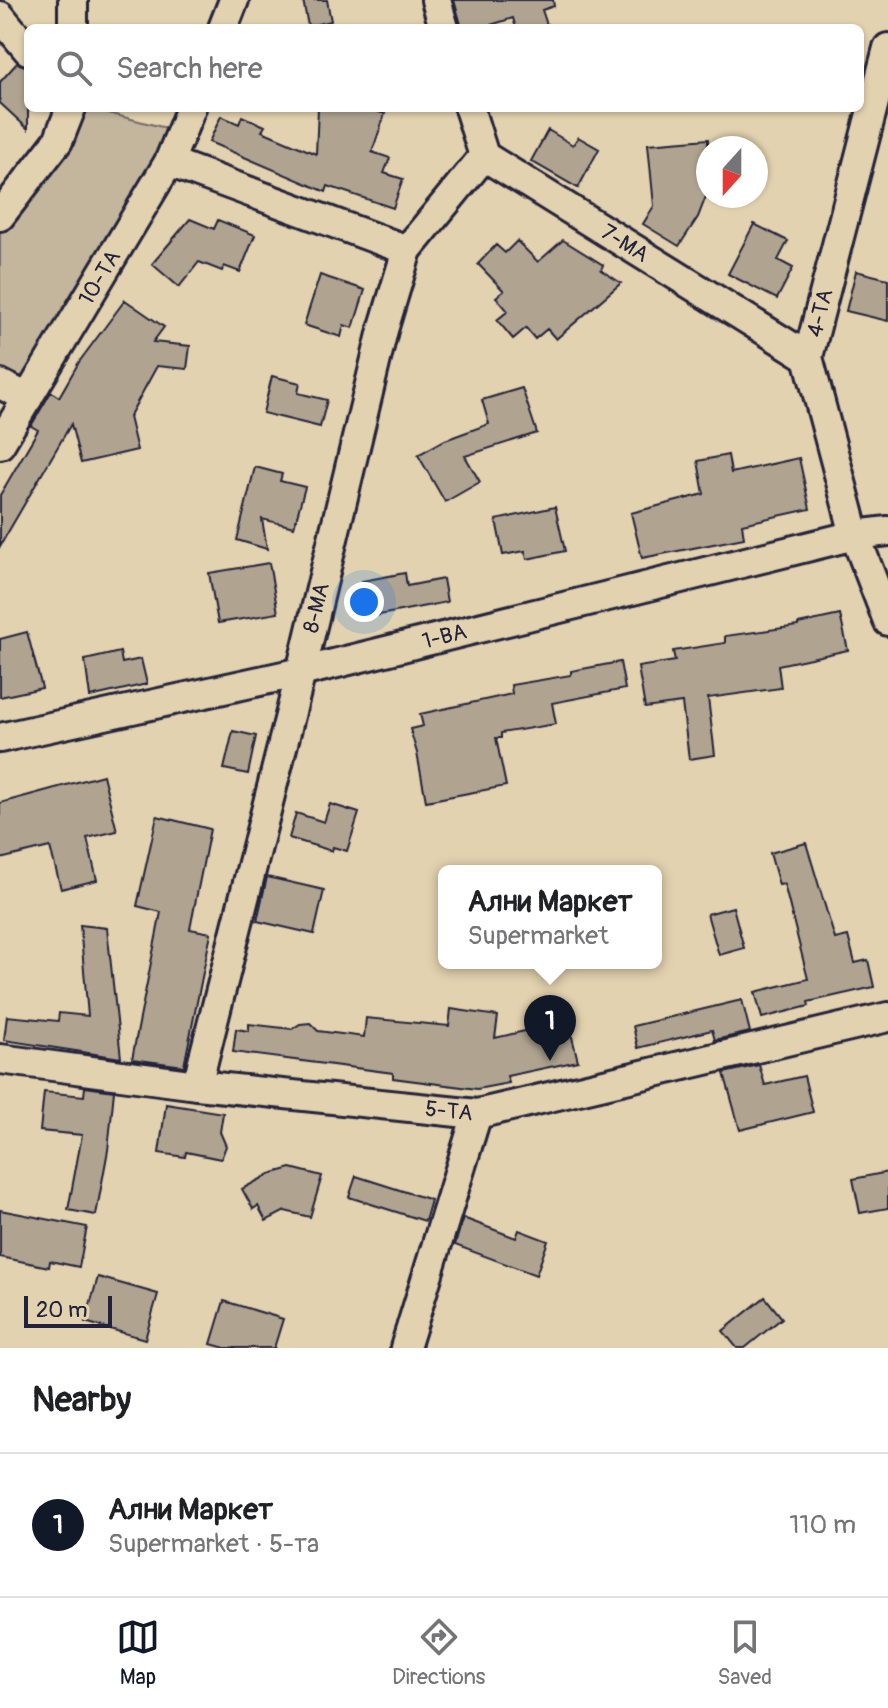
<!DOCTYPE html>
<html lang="en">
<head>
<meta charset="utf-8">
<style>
  :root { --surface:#fff; --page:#f2f2f2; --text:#202124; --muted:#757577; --line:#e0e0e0; --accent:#111827 }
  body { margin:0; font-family:Pangolin,sans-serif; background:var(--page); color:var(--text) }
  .compass { position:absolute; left:696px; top:136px; width:72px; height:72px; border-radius:50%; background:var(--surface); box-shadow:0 2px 6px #0004; rotate:201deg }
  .scale { position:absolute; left:24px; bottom:20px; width:88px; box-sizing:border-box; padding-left:8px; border:4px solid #22223b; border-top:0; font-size:22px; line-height:28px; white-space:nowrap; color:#22223b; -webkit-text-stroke:6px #e3d2af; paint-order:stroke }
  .you { position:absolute; left:364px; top:602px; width:28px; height:28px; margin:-20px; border:6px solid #fff; border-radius:50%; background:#1a73e8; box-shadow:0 0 0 12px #1a73e833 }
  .badge { display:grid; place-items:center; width:52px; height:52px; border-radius:50%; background:var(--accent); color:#fff; font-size:26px; font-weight:700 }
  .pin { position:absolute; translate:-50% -66px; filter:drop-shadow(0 2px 4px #0008) }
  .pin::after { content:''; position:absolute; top:42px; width:28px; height:24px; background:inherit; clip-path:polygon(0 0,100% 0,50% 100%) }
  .popup { position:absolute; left:438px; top:865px; width:224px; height:104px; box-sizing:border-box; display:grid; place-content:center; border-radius:12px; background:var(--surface); filter:drop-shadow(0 2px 6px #0005); font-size:26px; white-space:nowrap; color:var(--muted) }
  .popup b { font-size:30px; color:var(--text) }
  .popup::after { content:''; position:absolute; left:50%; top:100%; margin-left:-16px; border:16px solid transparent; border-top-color:var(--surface) }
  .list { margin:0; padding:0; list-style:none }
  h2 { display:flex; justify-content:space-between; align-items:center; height:104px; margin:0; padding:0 32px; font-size:34px }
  h2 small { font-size:26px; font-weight:400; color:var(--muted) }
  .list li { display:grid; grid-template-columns:52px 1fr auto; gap:24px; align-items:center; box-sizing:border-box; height:144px; padding:0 32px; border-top:2px solid var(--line) }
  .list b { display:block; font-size:30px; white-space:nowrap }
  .list p { margin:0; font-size:26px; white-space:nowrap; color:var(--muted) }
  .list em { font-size:26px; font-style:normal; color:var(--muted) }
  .icon { flex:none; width:44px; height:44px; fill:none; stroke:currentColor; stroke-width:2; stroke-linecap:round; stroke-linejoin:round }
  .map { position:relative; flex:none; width:888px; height:1348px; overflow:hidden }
  .search { position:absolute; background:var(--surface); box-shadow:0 2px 6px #0004; left:24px; right:24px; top:24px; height:88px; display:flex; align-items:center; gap:20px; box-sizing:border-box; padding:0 28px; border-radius:12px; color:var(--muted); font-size:30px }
  .sheet { height:248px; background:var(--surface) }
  nav { display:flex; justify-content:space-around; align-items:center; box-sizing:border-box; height:112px; border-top:2px solid var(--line); background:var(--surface); font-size:22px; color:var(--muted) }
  nav a { display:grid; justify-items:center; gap:4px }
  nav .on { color:var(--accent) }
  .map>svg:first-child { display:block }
</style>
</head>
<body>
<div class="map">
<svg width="888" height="1348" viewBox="0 0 888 1348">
  <rect width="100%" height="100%" fill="#e3d2af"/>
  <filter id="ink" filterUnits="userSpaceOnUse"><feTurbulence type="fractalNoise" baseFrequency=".0125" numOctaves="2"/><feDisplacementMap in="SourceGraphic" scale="16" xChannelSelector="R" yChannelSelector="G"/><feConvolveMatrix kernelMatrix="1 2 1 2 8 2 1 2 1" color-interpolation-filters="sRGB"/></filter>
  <g filter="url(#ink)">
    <path fill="#c4b69c" stroke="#736c6c" stroke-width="2" d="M 71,108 L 89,108 L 181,132 L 28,398 L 0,384 L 0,216 Z"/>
    <path fill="#b0a491" stroke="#22223b" stroke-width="2" d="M 303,0 L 327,0 L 331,21 L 308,26 Z
      M 454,0 L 553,0 L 554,6 L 542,10 L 548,28 L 516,28 L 513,18 L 481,28 L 462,28 Z
      M 17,63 L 28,67 L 28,129 L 0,103 L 0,82 Z
      M 318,108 L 367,108 L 385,114 L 372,152 L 390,158 L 384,173 L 403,179 L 393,208 L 328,186 L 326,192 L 209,142 L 221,116 L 239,124 L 242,116 L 265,126 L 262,131 L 316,154 Z
      M 548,130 L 573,145 L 578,137 L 599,149 L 578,188 L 531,161 Z
      M 708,139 L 708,191 L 698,217 L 679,246 L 643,224 L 654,206 L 648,144 Z
      M 190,219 L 214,229 L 218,220 L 255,235 L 240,272 L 224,266 L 222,271 L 199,262 L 179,287 L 152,264 Z
      M 754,224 L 788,241 L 778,260 L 793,268 L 777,299 L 728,274 Z
      M 563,240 L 603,265 L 601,270 L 621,283 L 556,339 L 547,329 L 535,339 L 526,328 L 513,339 L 497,320 L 508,311 L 496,297 L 504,291 L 478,264 L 496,245 L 505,253 L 517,241 L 538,262 Z
      M 856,271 L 888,279 L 888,321 L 846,311 Z
      M 320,275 L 365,290 L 353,328 L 344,325 L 341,337 L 304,325 Z
      M 125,300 L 164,327 L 153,342 L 190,346 L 187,369 L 157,366 L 129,417 L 137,450 L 81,463 L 71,424 L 0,546 L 0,495 L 38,430 L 31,426 L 51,392 L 59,397 L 79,362 Z
      M 272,376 L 300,383 L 298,393 L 327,400 L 320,427 L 263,413 Z
      M 522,388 L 537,433 L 465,456 L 480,482 L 445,502 L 418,455 L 445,440 L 489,424 L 482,400 Z
      M 728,455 L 731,473 L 799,458 L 810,509 L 742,524 L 744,538 L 642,558 L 631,513 L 704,494 L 698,461 Z
      M 255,467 L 282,474 L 280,481 L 305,487 L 294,527 L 262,519 L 267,549 L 237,540 Z
      M 555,507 L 565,551 L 527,559 L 525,551 L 503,555 L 496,520 Z
      M 269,563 L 278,613 L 218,623 L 209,573 Z
      M 405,573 L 407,586 L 443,579 L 447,602 L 369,617 L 362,581 Z
      M 840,615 L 848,650 L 778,665 L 781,688 L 708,698 L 715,755 L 689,759 L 682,703 L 645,708 L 638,667 L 675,661 L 673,651 L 725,643 L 725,636 L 798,626 L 798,624 Z
      M 27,632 L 42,688 L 0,697 L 0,639 Z
      M 120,652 L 122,663 L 141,659 L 147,684 L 90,697 L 85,660 Z
      M 620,662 L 625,689 L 552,703 L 556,724 L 501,733 L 501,738 L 496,738 L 506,786 L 426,801 L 417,753 L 410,729 L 423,726 L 420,714 L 512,694 L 511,685 L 571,675 L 571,671 Z
      M 233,731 L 256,736 L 248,774 L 224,769 Z
      M 103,775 L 117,831 L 87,838 L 97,880 L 61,889 L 50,847 L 0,859 L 0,803 Z
      M 330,804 L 359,813 L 347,851 L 333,847 L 332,851 L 289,838 L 296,813 L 324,822 Z
      M 157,816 L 210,829 L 190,929 L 211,933 L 184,1066 L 132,1059 L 161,912 L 137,906 Z
      M 806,843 L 835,939 L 848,936 L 855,963 L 868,960 L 874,987 L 808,1002 L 809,1006 L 762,1018 L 755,992 L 808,979 L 784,884 L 779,885 L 770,853 Z
      M 267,877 L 324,890 L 314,934 L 257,921 Z
      M 733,907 L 744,948 L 719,955 L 707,914 Z
      M 80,925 L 107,928 L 121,1058 L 4,1040 L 7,1016 L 58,1021 L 59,1013 L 88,1016 Z
      M 742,1000 L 750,1032 L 715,1040 L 712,1030 L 638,1048 L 633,1026 Z
      M 451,1009 L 498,1016 L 495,1038 L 568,1021 L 578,1061 L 507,1076 L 509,1083 L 477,1089 L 393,1078 L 393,1073 L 233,1052 L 236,1029 L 249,1031 L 249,1024 L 292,1029 L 300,1024 L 310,1023 L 318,1031 L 364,1037 L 366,1018 L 449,1026 Z
      M 759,1065 L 765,1085 L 804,1076 L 813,1112 L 740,1130 L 724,1073 Z
      M 85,1087 L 114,1091 L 108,1150 L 96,1215 L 68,1210 L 82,1135 L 40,1131 L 44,1092 L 84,1096 Z
      M 166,1104 L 223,1113 L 220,1132 L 226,1146 L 221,1159 L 186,1152 L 185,1157 L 159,1153 Z
      M 291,1168 L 322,1176 L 310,1217 L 285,1211 L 266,1221 L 258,1206 L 253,1209 L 242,1189 L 270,1174 Z
      M 888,1172 L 888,1208 L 860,1213 L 853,1179 Z
      M 356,1176 L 431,1200 L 425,1221 L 349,1197 Z
      M 0,1210 L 87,1227 L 79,1267 L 50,1261 L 49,1267 L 0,1257 Z
      M 463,1218 L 516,1238 L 519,1230 L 548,1241 L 536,1275 L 455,1245 Z
      M 98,1277 L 158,1294 L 145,1339 L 85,1322 Z
      M 765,1297 L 782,1318 L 745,1348 L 737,1348 L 723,1331 Z
      M 224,1301 L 283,1319 L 274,1348 L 225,1348 L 211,1344 Z"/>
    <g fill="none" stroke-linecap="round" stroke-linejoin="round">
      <g stroke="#22223b" stroke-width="34">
        <g id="minor">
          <path d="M 436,0 L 444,28"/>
          <path d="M 0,16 L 28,50"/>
          <path d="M 73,28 L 73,0"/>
          <path d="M 223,28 L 234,0"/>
          <path d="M 888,48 L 808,357 L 855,535 L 888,621"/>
          <path id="s1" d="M 469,108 L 484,156 L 808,357"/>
          <path d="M 169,162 L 407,250"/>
          <path d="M 0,216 L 58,141 L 71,108"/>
          <path d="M 0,384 L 28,398"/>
          <path id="s2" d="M 0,444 L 169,162 L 191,108"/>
          <path id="s3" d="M 0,738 L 301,672 L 855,535 L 888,531"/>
          <path id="s4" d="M 0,1059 L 197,1085 L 477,1114 L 888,1017"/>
          <path id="s5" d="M 197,1085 L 301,672 L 383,330 L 407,250 L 484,156"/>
          <path d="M 405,1348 L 477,1114"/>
        </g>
      </g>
      <use href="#minor" stroke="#e3d2af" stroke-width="28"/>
    </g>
  </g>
  <g text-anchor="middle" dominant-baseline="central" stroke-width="8" stroke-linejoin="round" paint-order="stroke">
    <g font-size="22" fill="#22223b" stroke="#e3d2af">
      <text stroke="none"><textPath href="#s1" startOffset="216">7-МА</textPath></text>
      <text stroke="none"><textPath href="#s2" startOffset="194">10-ТА</textPath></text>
      <text transform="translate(820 313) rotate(-76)">4-ТА</text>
      <text stroke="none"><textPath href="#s5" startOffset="492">8-МА</textPath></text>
      <text stroke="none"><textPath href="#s3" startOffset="456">1-ВА</textPath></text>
      <text stroke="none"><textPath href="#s4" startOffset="452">5-ТА</textPath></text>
    </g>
  </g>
</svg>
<svg class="compass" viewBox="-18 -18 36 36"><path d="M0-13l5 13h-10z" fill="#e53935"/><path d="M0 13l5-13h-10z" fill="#757577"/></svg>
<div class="scale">20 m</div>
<div class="you"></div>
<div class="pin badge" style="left:550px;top:1061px">1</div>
<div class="popup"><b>Ални Маркет</b>Supermarket</div>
<div class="search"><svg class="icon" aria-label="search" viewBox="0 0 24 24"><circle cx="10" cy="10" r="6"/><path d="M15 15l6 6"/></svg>Search here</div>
</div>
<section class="sheet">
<h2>Nearby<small></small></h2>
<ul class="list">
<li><span class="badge">1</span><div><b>Ални Маркет</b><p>Supermarket · 5-та</p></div><em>110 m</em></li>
</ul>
</section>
<nav>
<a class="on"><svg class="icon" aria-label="map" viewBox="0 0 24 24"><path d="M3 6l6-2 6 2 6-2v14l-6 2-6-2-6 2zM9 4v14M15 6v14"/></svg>Map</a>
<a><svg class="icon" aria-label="directions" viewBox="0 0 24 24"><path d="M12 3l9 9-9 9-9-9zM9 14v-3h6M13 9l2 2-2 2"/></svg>Directions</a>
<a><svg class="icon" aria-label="saved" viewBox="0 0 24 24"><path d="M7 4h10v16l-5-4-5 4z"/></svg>Saved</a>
</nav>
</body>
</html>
